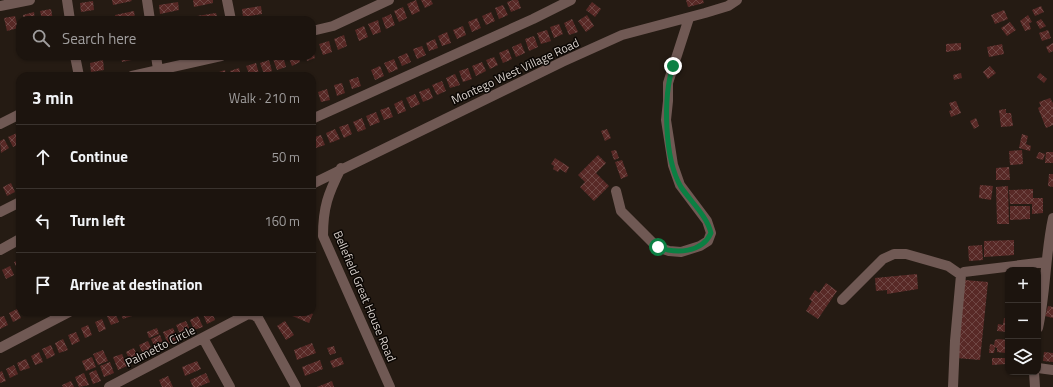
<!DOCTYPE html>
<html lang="en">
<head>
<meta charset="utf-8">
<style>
  :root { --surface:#1c140e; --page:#29211c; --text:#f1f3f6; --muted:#a09e9e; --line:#3a332e }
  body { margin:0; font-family:"Titillium Web",sans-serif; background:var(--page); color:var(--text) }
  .controls { position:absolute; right:12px; bottom:12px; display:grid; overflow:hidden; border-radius:8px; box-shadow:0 1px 3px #0004 }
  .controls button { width:36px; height:36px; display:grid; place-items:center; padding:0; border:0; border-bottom:1px solid var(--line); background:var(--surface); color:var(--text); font:20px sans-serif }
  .stop { position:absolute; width:12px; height:12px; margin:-9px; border:3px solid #0b8043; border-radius:50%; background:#fff }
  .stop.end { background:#0b8043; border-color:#fff; box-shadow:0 1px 4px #0008 }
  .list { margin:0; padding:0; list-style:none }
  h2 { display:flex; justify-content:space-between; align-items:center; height:52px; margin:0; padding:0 16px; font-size:17px }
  h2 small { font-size:13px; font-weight:400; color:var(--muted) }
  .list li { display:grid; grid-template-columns:26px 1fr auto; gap:12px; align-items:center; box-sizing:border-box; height:64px; padding:0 16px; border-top:1px solid var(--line) }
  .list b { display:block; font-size:15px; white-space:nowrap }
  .list em { font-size:13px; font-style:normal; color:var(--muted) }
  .icon { flex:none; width:22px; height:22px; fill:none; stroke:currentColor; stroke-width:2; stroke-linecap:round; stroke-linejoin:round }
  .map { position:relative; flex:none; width:1053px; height:387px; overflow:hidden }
  .search { position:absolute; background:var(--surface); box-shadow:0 1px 3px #0004; left:16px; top:16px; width:300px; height:44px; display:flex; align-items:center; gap:10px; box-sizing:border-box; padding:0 14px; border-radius:12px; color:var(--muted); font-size:15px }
  .panel { position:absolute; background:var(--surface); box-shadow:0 1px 3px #0004; left:16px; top:72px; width:300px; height:244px; border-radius:12px }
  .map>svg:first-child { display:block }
</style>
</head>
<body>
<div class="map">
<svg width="1053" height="387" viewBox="0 0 1053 387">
  <defs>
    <pattern id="building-cross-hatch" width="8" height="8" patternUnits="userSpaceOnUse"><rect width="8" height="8" fill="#582926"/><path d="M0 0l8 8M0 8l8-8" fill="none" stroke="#6f4744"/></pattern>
  </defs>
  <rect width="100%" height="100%" fill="#251b13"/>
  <path fill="url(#building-cross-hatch)" d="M 112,0 L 131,0 L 132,1 L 113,5 Z
    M 193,0 L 213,0 L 213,3 L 194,7 Z
    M 416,0 L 420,11 L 412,15 L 407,4 Z
    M 421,0 L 431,0 L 433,4 L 425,8 Z
    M 513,0 L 518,0 L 521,8 L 511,12 L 507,2 Z
    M 686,0 L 703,0 L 704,3 L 688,7 Z
    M 93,1 L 94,10 L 81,12 L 80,3 Z
    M 178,2 L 179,10 L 160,14 L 159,5 Z
    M 592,2 L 601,9 L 595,17 L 586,10 Z
    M 503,5 L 508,15 L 499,19 L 495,8 Z
    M 261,6 L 262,14 L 243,17 L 242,9 Z
    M 1041,6 L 1044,12 L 1035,16 L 1032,10 Z
    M 403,7 L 407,18 L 399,22 L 394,11 Z
    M 51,9 L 53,20 L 42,20 L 40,11 Z
    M 1004,10 L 1008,19 L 995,24 L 991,15 Z
    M 134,11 L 135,19 L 116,20 L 115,15 Z
    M 34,12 L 35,20 L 24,20 L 23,15 Z
    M 491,12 L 495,21 L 486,25 L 482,16 Z
    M 216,13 L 218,20 L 198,20 L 197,16 Z
    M 391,14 L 395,25 L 386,29 L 382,18 Z
    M 587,15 L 594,26 L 586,32 L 578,21 Z
    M 1028,15 L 1032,22 L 1029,23 L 1031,29 L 1025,31 L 1020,21 Z
    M 15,16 L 18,28 L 7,31 L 4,18 Z
    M 477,18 L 481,28 L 472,32 L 468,22 Z
    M 572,19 L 578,32 L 569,35 L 564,23 Z
    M 1041,19 L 1046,26 L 1040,29 L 1036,22 Z
    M 378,20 L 381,32 L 373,35 L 368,24 Z
    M 1010,22 L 1016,30 L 1007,36 L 1001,28 Z
    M 559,24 L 563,34 L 554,38 L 550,27 Z
    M 364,26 L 368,37 L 359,41 L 355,30 Z
    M 463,26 L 466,35 L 457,39 L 453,30 Z
    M 547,30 L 551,41 L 541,44 L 537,33 Z
    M 1048,30 L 1051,38 L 1042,41 L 1039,33 Z
    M 447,32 L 451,43 L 442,46 L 438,36 Z
    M 344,35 L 347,46 L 338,50 L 334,39 Z
    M 534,36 L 538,47 L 529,51 L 525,39 Z
    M 435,39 L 438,48 L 429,51 L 426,43 Z
    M 329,41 L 332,52 L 323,55 L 319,44 Z
    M 521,43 L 525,53 L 516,57 L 512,47 Z
    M 961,43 L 961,50 L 946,52 L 946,44 Z
    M 1053,43 L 1053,51 L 1049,53 L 1046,47 Z
    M 1002,44 L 1004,54 L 989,57 L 987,47 Z
    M 312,46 L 315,58 L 307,61 L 305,56 L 312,56 Z
    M 422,46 L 426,55 L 417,59 L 413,49 Z
    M 508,49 L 512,59 L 503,63 L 499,53 Z
    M 407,53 L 411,62 L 402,66 L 398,57 Z
    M 121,56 L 140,56 L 141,58 L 122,62 Z
    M 283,56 L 286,67 L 277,70 L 273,59 Z
    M 288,56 L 298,56 L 300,62 L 292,66 Z
    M 494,57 L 498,65 L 490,69 L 486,60 Z
    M 394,59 L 398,69 L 389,73 L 384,63 Z
    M 103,60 L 104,70 L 91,72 L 90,63 Z
    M 269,60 L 272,71 L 264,74 L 260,63 Z
    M 482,62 L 486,71 L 476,76 L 472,66 Z
    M 256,63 L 259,74 L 250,76 L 246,66 Z
    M 380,66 L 384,76 L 375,80 L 371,70 Z
    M 990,66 L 996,73 L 988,79 L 983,72 Z
    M 239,68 L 241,76 L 232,76 L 230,71 Z
    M 468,68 L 472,79 L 463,82 L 459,71 Z
    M 225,70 L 226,76 L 216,76 L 216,73 Z
    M 961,73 L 962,78 L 954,80 L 953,75 Z
    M 1040,73 L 1047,79 L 1044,83 L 1037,77 Z
    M 455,74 L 460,85 L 450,88 L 446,78 Z
    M 358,77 L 361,86 L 352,89 L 349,80 Z
    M 442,81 L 446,91 L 437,95 L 432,85 Z
    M 342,83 L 345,93 L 337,96 L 334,85 Z
    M 429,88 L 433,98 L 423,102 L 419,92 Z
    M 327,89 L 330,100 L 321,102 L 318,92 Z
    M 415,94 L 420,104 L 411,108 L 406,98 Z
    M 1050,98 L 1053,103 L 1053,125 L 1046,128 L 1038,108 L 1041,106 L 1039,102 Z
    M 402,100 L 406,111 L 398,114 L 394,104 Z
    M 956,101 L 961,113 L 951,117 L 949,111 L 952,110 L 949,103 Z
    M 389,107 L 393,117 L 384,120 L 380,110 Z
    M 1006,109 L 1006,113 L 1011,113 L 1013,126 L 1001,127 L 999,110 Z
    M 376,112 L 380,122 L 370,126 L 366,116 Z
    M 362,118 L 366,129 L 358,132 L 353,122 Z
    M 976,118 L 979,126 L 974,129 L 970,121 Z
    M 348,124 L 352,134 L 344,138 L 339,127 Z
    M 335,129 L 340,139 L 330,143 L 326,133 Z
    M 607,129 L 611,138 L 605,141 L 601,131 Z
    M 17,133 L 20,144 L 13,147 L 8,137 Z
    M 1022,134 L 1028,136 L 1026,144 L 1031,146 L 1030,151 L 1019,148 Z
    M 321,135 L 325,145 L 316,148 L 312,138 Z
    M 4,139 L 9,148 L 1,153 L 0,141 Z
    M 616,150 L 619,158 L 614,160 L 611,151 Z
    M 1022,150 L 1023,164 L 1010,165 L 1009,151 Z
    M 1039,152 L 1045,154 L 1043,160 L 1036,158 Z
    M 1046,152 L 1053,152 L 1053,163 L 1045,163 Z
    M 598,155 L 606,163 L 596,173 L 609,186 L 594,201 L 580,187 L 585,182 L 578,175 Z
    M 555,158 L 569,167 L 566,173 L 560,169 L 558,172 L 553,169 L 554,166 L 551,164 Z
    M 622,160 L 628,176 L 621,179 L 615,162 Z
    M 1009,167 L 1010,180 L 996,180 L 996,168 Z
    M 1049,174 L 1053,174 L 1053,187 L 1048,186 Z
    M 11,183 L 15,192 L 7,196 L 3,187 Z
    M 980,185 L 993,186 L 991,200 L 979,198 Z
    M 1008,186 L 1009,224 L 997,224 L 996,187 Z
    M 1033,189 L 1033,198 L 1043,198 L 1043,213 L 1032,214 L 1032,204 L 1010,204 L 1009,190 Z
    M 1010,206 L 1030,206 L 1030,219 L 1010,220 Z
    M 1014,240 L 1014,255 L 984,257 L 984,241 Z
    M 982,245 L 983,260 L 969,261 L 968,246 Z
    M 20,260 L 20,272 L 19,273 L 14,262 Z
    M 10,266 L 14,275 L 6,279 L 2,270 Z
    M 917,274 L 918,289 L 887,294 L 887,290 L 876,291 L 875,278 Z
    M 965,280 L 988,282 L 980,360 L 956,358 Z
    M 826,283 L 837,291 L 818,319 L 806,311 L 812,301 L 809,299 L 815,290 L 819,293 Z
    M 1048,306 L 1053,307 L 1053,318 L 1045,316 Z
    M 17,309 L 21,318 L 13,322 L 9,313 Z
    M 120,312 L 130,312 L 132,316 L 123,319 Z
    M 202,312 L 212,312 L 215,320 L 207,324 Z
    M 291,312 L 307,312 L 313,314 L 309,323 L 290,315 Z
    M 115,313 L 119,322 L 111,325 L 107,316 Z
    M 4,316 L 8,325 L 0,329 L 0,317 Z
    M 198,316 L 203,327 L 194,330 L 190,320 Z
    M 1004,318 L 1008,318 L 1008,332 L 997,331 L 998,324 L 1003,325 Z
    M 102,319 L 106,329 L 99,332 L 95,322 Z
    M 186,321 L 191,332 L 181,336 L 176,325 Z
    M 285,321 L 294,335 L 286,340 L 277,326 Z
    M 88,325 L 92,335 L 85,338 L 81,328 Z
    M 157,328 L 159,334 L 149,338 L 147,332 Z
    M 173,328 L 178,340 L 168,344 L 163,332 Z
    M 76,332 L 80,341 L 72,345 L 68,335 Z
    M 160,335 L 164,346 L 156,350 L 151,339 Z
    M 63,339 L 68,350 L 59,353 L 55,343 Z
    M 998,339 L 1007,340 L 1006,353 L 997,352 L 997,348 L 995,347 L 994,353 L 989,353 L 990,344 L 994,345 L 995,340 Z
    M 148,341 L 153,352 L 144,356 L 139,345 Z
    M 312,343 L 316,353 L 297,360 L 294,350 Z
    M 51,345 L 55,355 L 47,359 L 42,349 Z
    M 334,346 L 336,353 L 330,355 L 327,348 Z
    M 134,348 L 139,360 L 131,363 L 126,352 Z
    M 103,350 L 108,361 L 98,365 L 93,354 Z
    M 39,352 L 43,362 L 35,365 L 31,356 Z
    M 1044,352 L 1053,353 L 1053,362 L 1043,361 Z
    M 122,354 L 127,366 L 118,370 L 113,357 Z
    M 92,357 L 96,367 L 86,371 L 82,361 Z
    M 341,357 L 344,364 L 333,368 L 330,361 Z
    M 992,358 L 1006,358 L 1006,364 L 992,365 Z
    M 26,359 L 30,368 L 20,371 L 17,363 Z
    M 320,360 L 323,369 L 305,376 L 302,367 Z
    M 197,361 L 201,369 L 185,376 L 182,367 Z
    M 110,362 L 114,373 L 104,377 L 100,366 Z
    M 14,365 L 18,374 L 10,378 L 6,369 Z
    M 96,370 L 101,381 L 93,384 L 89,373 Z
    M 2,371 L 6,381 L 0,383 L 0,372 Z
    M 84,373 L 89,385 L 79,387 L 75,377 Z
    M 206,373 L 210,382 L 198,387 L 193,387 L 190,380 Z
    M 168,376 L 173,387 L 162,387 L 159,380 Z
    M 71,381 L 74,387 L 63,387 L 62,385 Z
    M 332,381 L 334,387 L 317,387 Z"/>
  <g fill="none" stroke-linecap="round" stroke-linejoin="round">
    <path stroke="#705954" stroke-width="10" d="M 67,0 L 70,20
      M 147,0 L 150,20
      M 227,0 L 231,20
      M 0,6 L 30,0
      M 312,31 L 333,26 L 389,0
      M 75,56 L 79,76
      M 156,56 L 159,76
      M 132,76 L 221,56
      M 312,119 L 533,19 L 571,0
      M 0,124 L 20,114
      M 341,168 C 328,194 323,207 323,236 L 390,387
      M 312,184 L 562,62 L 622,35 L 705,13 L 728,6 L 737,0
      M 616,191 L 621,211 L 657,247 L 669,251 L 681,252 L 700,246 L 708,241 L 711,233 L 707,221 L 680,185 L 673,165 L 666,120 L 668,101 L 668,83 L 689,18
      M 0,212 L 20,202
      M 0,250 L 20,239
      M 842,300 L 883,259 L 894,254 L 906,254 L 948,266 L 961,275
      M 1038,328 C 1046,292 1045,255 1053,218
      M 203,338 L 230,387
      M 0,348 L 69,312
      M 1038,368 L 1053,370
      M 1034,372 L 1035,387
      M 109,387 L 248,314 L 254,315 L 258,318 L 296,387
      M 953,387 L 955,341 L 961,275 L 964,272 L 1046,262"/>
  </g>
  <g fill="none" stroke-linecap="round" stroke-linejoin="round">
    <path stroke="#0b8043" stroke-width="5" d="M 658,247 C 676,254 702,253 711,233 C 707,216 691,202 681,187 C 664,158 663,97 673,66"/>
  </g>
  <g text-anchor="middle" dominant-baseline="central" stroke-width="3" stroke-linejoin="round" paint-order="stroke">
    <g font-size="12" fill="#d9d1cc" stroke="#0b0704">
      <text transform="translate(515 71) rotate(-25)">Montego West Village Road</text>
      <text transform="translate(365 296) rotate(67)">Bellefield Great House Road</text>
      <text transform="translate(160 346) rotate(-27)">Palmetto Circle</text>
    </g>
  </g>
</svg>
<div class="controls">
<button>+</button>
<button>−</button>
<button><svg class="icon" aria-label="layers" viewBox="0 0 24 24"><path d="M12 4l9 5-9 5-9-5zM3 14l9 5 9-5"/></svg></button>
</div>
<div class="stop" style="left:658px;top:247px"></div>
<div class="stop end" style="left:673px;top:66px"></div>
<div class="search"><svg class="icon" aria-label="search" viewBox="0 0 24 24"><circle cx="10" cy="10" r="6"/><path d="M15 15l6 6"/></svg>Search here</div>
<section class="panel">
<h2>3 min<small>Walk · 210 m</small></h2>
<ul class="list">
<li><svg class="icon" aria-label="ahead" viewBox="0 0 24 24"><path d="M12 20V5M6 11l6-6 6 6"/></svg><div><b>Continue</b></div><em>50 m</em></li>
<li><svg class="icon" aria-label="left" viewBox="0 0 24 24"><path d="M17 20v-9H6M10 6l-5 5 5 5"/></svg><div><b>Turn left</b></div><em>160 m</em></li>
<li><svg class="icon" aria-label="arrive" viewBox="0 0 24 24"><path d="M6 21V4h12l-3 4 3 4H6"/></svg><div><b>Arrive at destination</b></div></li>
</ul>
</section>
</div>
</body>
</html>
